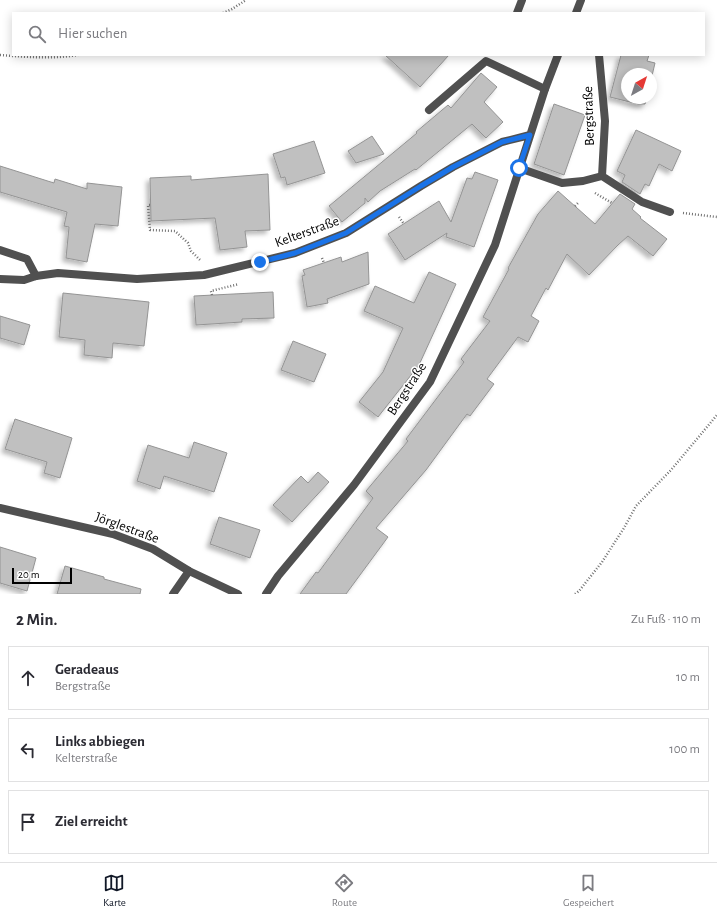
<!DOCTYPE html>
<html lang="de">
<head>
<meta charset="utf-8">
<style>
  :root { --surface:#fff; --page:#f7f7f7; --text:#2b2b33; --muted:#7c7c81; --line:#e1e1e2; --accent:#111827 }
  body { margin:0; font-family:"Alegreya Sans",sans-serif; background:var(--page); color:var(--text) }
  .compass { position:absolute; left:621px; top:68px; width:36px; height:36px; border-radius:50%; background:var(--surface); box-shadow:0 2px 10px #0003; rotate:39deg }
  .scale { position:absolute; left:12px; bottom:10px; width:60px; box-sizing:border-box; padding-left:4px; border:2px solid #000; border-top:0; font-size:11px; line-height:14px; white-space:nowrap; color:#000; -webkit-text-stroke:3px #fff; paint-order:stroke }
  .stop { position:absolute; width:12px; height:12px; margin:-9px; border:3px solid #1a73e8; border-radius:50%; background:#fff }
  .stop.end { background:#1a73e8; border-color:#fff; box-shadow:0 1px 4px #0008 }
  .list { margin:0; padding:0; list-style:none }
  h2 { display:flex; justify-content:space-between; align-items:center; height:52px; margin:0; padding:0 16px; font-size:17px }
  h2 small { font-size:13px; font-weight:400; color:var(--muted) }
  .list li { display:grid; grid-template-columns:26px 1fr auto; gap:12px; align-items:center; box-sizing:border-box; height:64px; margin:0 8px 8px; padding:0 8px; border:1px solid var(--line); border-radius:0px }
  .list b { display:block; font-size:15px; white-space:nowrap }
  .list p { margin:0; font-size:13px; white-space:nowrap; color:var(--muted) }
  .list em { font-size:13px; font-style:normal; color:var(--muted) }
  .icon { flex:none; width:22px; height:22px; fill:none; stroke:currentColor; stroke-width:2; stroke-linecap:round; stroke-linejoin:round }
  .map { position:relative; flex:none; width:717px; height:594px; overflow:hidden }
  .search { position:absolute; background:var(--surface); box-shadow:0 2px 10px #0003; left:12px; right:12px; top:12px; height:44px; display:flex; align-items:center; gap:10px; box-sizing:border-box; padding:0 14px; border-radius:0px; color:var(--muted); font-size:15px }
  .sheet { height:268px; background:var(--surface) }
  nav { display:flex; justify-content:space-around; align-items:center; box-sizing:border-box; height:56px; border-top:1px solid var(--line); background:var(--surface); font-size:11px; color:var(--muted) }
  nav a { display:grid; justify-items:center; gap:2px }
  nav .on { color:var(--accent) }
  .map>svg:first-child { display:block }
</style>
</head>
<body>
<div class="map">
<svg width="717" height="594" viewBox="0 0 717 594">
  <defs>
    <filter id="shadow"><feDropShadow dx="-3.5" dy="3.5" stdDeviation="2" flood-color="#0004"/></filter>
  </defs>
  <rect width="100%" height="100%" fill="#fff"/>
  <path fill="#c0c0c0" stroke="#949494" filter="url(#shadow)" d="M 385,55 L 449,55 L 420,87 Z
    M 621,55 L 649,55 L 647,61 L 655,63 L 651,80 L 651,74 L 627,74 L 627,98 L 647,98 L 645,104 L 638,104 L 610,97 Z
    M 481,73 L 497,87 L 484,102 L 503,122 L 486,138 L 472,124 L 416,170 L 415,169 L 380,191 L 368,202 L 365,198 L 365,203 L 342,222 L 329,206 L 417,133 L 416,132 L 448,105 L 451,108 Z
    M 554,104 L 585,115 L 564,175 L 534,164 Z
    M 636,130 L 681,151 L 672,171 L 659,164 L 649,186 L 645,184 L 640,194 L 622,182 L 625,175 L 617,171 Z
    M 372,136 L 384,154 L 356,163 L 348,151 Z
    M 314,141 L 325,173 L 287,185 L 285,177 L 281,178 L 273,154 Z
    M 0,166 L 54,183 L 55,179 L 87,189 L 87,183 L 122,187 L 118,226 L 95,224 L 87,262 L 66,258 L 69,227 L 64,226 L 67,212 L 0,192 Z
    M 475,172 L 498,180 L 474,247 L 446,237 L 447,233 L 405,260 L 388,234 L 439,201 L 451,222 L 467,178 L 472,179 Z
    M 268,174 L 270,230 L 245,231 L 247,247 L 220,250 L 215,218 L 151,221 L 150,178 L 191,176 L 191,180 Z
    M 558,191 L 595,224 L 620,194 L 635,204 L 632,209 L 641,217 L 640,218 L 667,239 L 653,256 L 628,236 L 618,245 L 589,275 L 567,254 L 548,290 L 546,288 L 531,316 L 539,321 L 528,342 L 518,337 L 487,379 L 494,384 L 470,416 L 467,414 L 426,470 L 376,528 L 388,537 L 346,594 L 300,594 L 316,572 L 318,573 L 373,498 L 366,491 L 408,441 L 406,439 L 464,362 L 461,359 L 490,321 L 483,317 L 509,269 L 508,268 L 538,214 Z
    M 368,252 L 369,284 L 327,299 L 328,303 L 307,307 L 302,276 L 305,275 L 303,270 L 341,257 L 342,262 Z
    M 429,272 L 456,284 L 419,365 L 378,417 L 359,402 L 383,372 L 403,328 L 364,311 L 375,286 L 414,303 Z
    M 273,292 L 274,318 L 242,319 L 242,322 L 196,325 L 194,296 Z
    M 63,293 L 149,302 L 144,346 L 113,343 L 112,358 L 84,355 L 85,340 L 59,337 Z
    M 0,316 L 30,325 L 24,345 L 0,338 Z
    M 293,341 L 326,354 L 314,382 L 281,370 Z
    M 15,419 L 72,438 L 60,478 L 44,473 L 47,462 L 5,449 Z
    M 194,442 L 227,453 L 214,492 L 164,476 L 160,489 L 137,481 L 148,445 L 189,458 Z
    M 318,472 L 329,482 L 292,522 L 273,505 L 301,476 L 308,483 Z
    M 219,517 L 260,530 L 250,558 L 210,544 Z
    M 0,547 L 36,558 L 27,591 L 0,583 Z
    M 65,566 L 104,577 L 104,579 L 141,589 L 140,594 L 57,594 Z"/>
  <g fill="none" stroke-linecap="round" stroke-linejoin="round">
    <path stroke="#727272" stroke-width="2.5" stroke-dasharray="1 2" stroke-linecap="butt" d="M 223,13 L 232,9 L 246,0
      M 0,55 C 26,57 52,59 78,55
      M 595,193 L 612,203
      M 150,205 L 148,205 L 150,230 L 175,231 L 188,243 L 191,251 L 200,260
      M 575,206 L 578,203
      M 683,213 L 717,217
      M 399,217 L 404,224
      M 322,258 L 324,263
      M 212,295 L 211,291 L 239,284
      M 575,594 L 579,591 L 602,562 L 624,528 L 636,506 L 671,470 L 717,415"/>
    <path stroke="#505050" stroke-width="8" d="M 517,13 L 522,0
      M 429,110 L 486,61 L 545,89
      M 0,250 L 27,259 L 36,276
      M 173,594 L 189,571"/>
    <path stroke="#505050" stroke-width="8" d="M 576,13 L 581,0
      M 599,55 L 605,121 L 602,176 L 642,202 L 670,212
      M 519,168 L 562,183 L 583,181 L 602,176
      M 0,279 L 24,280 L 36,276 L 58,273 L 137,279 L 204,275 L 295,253 L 346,233 L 421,186 L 453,167 L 502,142 L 530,135
      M 0,508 L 113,534 L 153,549 L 189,571 L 238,594
      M 266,594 L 278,576 L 354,485 L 430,382 L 495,245 L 545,89 L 558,55"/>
  </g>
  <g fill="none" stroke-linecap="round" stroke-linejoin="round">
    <path stroke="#1a73e8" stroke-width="5" d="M 260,262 L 295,253 L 346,233 L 421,186 L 453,167 L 502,142 L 530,135 L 519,168"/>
  </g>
  <g text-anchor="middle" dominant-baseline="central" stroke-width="3" stroke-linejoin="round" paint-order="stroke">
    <g font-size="14" fill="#000" stroke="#fff">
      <text transform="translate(589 116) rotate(-92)">Bergstraße</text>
      <text transform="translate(307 232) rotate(-20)">Kelterstraße</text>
      <text transform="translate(407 389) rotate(-57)">Bergstraße</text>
      <text transform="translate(127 528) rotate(20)">Jörglestraße</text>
    </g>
  </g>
</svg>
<svg class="compass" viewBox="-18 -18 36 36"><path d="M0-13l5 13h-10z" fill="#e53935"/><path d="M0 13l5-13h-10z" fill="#7c7c81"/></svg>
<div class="scale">20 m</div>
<div class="stop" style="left:519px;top:168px"></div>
<div class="stop end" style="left:260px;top:262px"></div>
<div class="search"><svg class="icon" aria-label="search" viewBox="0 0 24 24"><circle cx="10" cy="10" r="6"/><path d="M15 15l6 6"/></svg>Hier suchen</div>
</div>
<section class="sheet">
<h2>2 Min.<small>Zu Fuß · 110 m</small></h2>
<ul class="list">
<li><svg class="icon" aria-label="ahead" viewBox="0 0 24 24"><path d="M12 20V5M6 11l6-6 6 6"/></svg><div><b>Geradeaus</b><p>Bergstraße</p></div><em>10 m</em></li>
<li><svg class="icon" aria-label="left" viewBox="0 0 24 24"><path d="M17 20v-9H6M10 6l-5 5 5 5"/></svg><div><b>Links abbiegen</b><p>Kelterstraße</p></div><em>100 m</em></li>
<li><svg class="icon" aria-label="arrive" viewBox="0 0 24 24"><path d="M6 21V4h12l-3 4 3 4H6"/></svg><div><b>Ziel erreicht</b></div></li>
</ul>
</section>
<nav>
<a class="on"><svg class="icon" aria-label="map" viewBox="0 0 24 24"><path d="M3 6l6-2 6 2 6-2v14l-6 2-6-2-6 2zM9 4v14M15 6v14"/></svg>Karte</a>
<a><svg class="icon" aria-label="directions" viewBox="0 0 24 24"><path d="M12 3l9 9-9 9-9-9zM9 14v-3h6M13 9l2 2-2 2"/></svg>Route</a>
<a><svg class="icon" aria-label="saved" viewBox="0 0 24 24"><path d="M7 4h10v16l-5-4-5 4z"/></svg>Gespeichert</a>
</nav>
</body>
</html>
